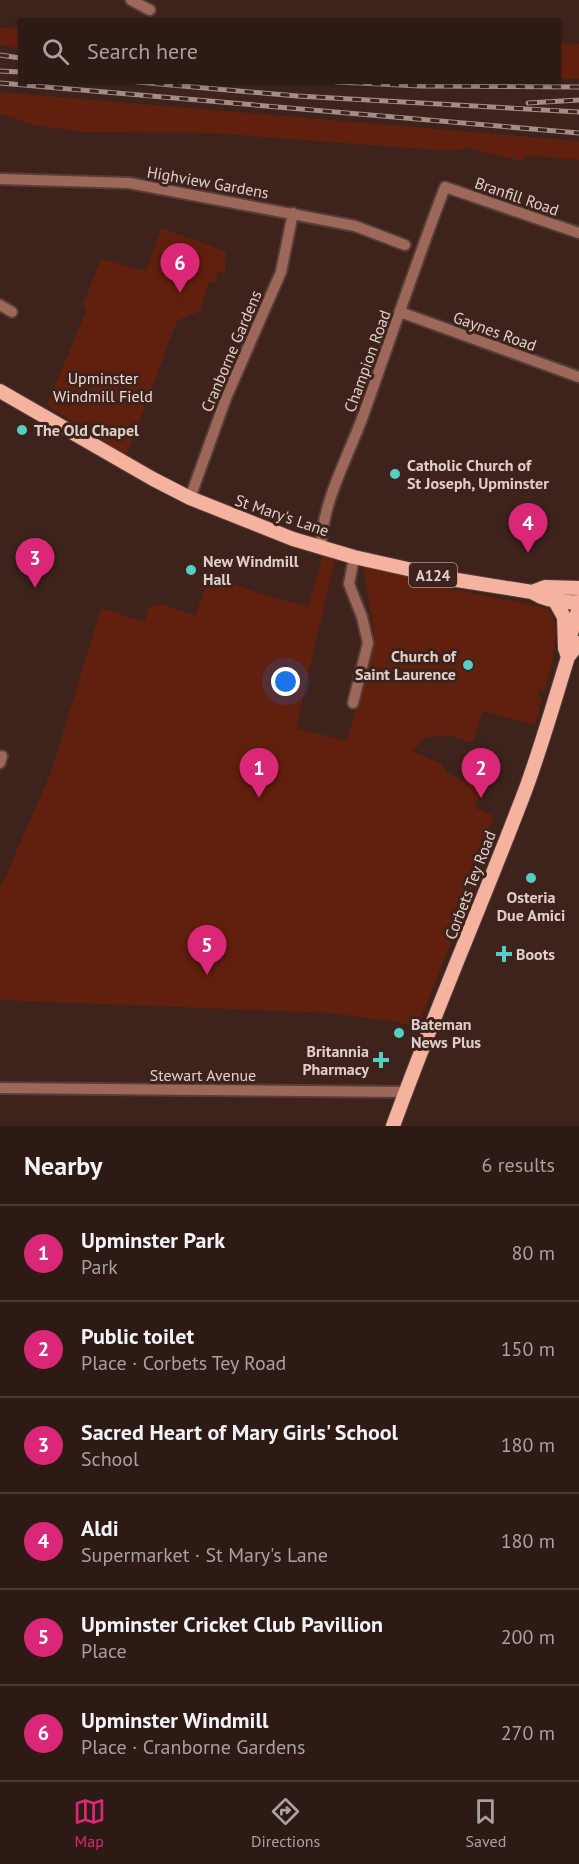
<!DOCTYPE html>
<html lang="en">
<head>
<meta charset="utf-8">
<style>
  :root { --surface:#2e1a15; --page:#3a2722; --text:#f1f3f6; --muted:#a7a1a0; --line:#493834; --accent:#db2777 }
  body { margin:0; font-family:"PT Sans",sans-serif; background:var(--page); color:var(--text) }
  .you { position:absolute; left:286px; top:682px; width:21px; height:21px; margin:-15px; border:4px solid #fff; border-radius:50%; background:#1a73e8; box-shadow:0 0 0 9px #1a73e833 }
  .badge { display:grid; place-items:center; width:39px; height:39px; border-radius:50%; background:var(--accent); color:#fff; font-size:20px; font-weight:700 }
  .pin { position:absolute; translate:-50% -50px; filter:drop-shadow(0 2px 3px #0008) }
  .pin::after { content:''; position:absolute; top:32px; width:21px; height:18px; background:inherit; clip-path:polygon(0 0,100% 0,50% 100%) }
  .list { margin:0; padding:0; list-style:none }
  h2 { display:flex; justify-content:space-between; align-items:center; height:78px; margin:0; padding:0 24px; font-size:26px }
  h2 small { font-size:20px; font-weight:400; color:var(--muted) }
  .list li { display:grid; grid-template-columns:39px 1fr auto; gap:18px; align-items:center; box-sizing:border-box; height:96px; padding:0 24px; border-top:2px solid var(--line) }
  .list b { display:block; font-size:22px; white-space:nowrap }
  .list p { margin:0; font-size:20px; white-space:nowrap; color:var(--muted) }
  .list em { font-size:20px; font-style:normal; color:var(--muted) }
  .icon { flex:none; width:33px; height:33px; fill:none; stroke:currentColor; stroke-width:2; stroke-linecap:round; stroke-linejoin:round }
  .map { position:relative; flex:none; width:579px; height:1126px; overflow:hidden }
  .search { position:absolute; background:var(--surface); box-shadow:0 2px 4px #0004; left:18px; right:18px; top:18px; height:66px; display:flex; align-items:center; gap:15px; box-sizing:border-box; padding:0 21px; border-radius:0px; color:var(--muted); font-size:22px }
  .sheet { height:654px; background:var(--surface) }
  nav { display:flex; justify-content:space-around; align-items:center; box-sizing:border-box; height:84px; border-top:2px solid var(--line); background:var(--surface); font-size:16px; color:var(--muted) }
  nav a { display:grid; justify-items:center; gap:3px }
  nav .on { color:var(--accent) }
  .map>svg:first-child { display:block }
</style>
</head>
<body>
<div class="map">
<svg width="579" height="1126" viewBox="0 0 579 1126">
  <rect width="100%" height="100%" fill="#3d231c"/>
  <path fill="#61200d" d="M 19,27 L 19,49 L 0,45 L 0,28 Z
    M 560,43 L 579,44 L 579,79 L 560,79 Z
    M 0,92 L 579,141 L 579,160 L 525,155 L 522,161 L 467,148 L 450,151 L 212,133 L 84,132 L 34,125 L 0,113 Z
    M 161,228 L 226,251 L 225,273 L 217,272 L 216,282 L 209,282 L 200,311 L 177,321 L 126,456 L 47,405 L 87,309 L 83,305 L 101,259 L 146,271 Z
    M 323,555 L 335,558 L 296,728 L 347,741 L 375,639 L 363,564 L 441,587 L 547,608 C 564,623 550,671 545,691 L 539,690 L 538,696 L 542,699 L 535,725 L 483,711 L 473,743 L 449,735 L 424,738 L 413,751 L 442,764 L 447,773 L 482,787 L 475,808 L 494,816 L 489,830 L 495,833 L 417,1028 L 397,1022 L 331,1013 L 0,1000 L 0,889 L 51,772 L 101,608 L 144,622 L 149,607 L 161,604 L 195,616 L 210,575 L 258,593 L 308,607 Z"/>
  <g fill="none" stroke-linecap="round" stroke-linejoin="round">
    <g stroke="#573e38" stroke-width="14">
      <path id="minor" d="M 131,0 L 150,10
        M 0,179 L 129,183 L 355,226 L 405,245
        M 0,305 L 12,312
        M 400,312 L 579,377
        M 190,498 L 226,398 L 281,272 L 293,213
        M 321,547 C 322,503 348,457 363,416 C 390,340 416,263 445,187 L 579,233
        M 353,703 L 368,643 L 362,617 L 349,584 L 354,557
        M 0,763 L 2,756
        M 0,1088 L 405,1092"/>
    </g>
    <g stroke="#573e38" stroke-width="16">
      <path id="major" d="M 0,391 L 153,479 L 190,498 L 293,539 L 354,557 L 457,580 L 532,592 L 545,587 L 579,588
        M 532,592 C 546,601 562,603 579,602
        M 555,601 L 564,617 L 565,648 L 568,657
        M 569,640 L 579,607
        M 393,1126 C 434,1013 482,904 525,791 C 541,748 554,702 568,657 L 579,643"/>
    </g>
    <use href="#minor" stroke="#9d6859" stroke-width="10"/>
    <use href="#major" stroke="#f4b29f" stroke-width="14"/>
    <g stroke="#a28d87" stroke-width="5">
      <path id="rail" d="M 0,55 L 20,58
        M 0,71 L 20,72
        M 137,82 L 297,96 L 579,112
        M 336,82 L 420,86 L 579,87
        M 0,83 L 579,133
        M 528,103 L 579,100"/>
    </g>
    <use href="#rail" stroke="#3d231c" stroke-width="3" stroke-dasharray="9" stroke-linecap="butt"/>
  </g>
  <g fill="#56cec3" stroke="#3d231c" stroke-width="2">
    <circle cx="22" cy="430" r="6"/>
    <circle cx="395" cy="474" r="6"/>
    <circle cx="191" cy="570" r="6"/>
    <circle cx="468" cy="665" r="6"/>
    <circle cx="531" cy="878" r="6"/>
    <path d="M501 945h6v6h6v6h-6v6h-6v-6h-6v-6h6z"/>
    <circle cx="399" cy="1033" r="6"/>
    <path d="M378 1051h6v6h6v6h-6v6h-6v-6h-6v-6h6z"/>
  </g>
  <g text-anchor="middle" dominant-baseline="central" stroke-width="6" stroke-linejoin="round" paint-order="stroke">
    <rect fill="#3d231c" stroke="#af9b95" stroke-width="1.5" x="409" y="563" width="48" height="24" rx="4.5"/>
    <g font-size="15" font-weight="bold" fill="#e0cec9">
      <text x="433" y="575">A124</text>
    </g>
    <g font-size="16" fill="#e0cec9" stroke="#3d231c">
      <text transform="translate(208 182) rotate(10)">Highview Gardens</text>
      <text transform="translate(517 196) rotate(19)">Branfill Road</text>
      <text transform="translate(495 331) rotate(20)">Gaynes Road</text>
      <text transform="translate(231 351) rotate(-67)">Cranborne Gardens</text>
      <text transform="translate(367 361) rotate(-70)">Champion Road</text>
      <text transform="translate(282 515) rotate(19)">St Mary's Lane</text>
      <text transform="translate(470 885) rotate(-69)">Corbets Tey Road</text>
      <text x="203" y="1075">Stewart Avenue</text>
    </g>
    <g font-size="16" fill="#f1dbd4" stroke="#3d231c">
      <text x="103" y="378">Upminster<tspan x="103" dy="18">Windmill Field</tspan></text>
    </g>
    <g font-size="16" font-weight="bold" fill="#e0cec9" stroke="#3d231c" text-anchor="start">
      <text x="34" y="430">The Old Chapel</text>
      <text x="407" y="465">Catholic Church of<tspan x="407" dy="18">St Joseph, Upminster</tspan></text>
      <text x="203" y="561">New Windmill<tspan x="203" dy="18">Hall</tspan></text>
      <text x="456" y="656" text-anchor="end">Church of<tspan x="456" dy="18">Saint Laurence</tspan></text>
      <text x="531" y="897" text-anchor="middle">Osteria<tspan x="531" dy="18">Due Amici</tspan></text>
      <text x="516" y="954">Boots</text>
      <text x="411" y="1024">Bateman<tspan x="411" dy="18">News Plus</tspan></text>
      <text x="369" y="1051" text-anchor="end">Britannia<tspan x="369" dy="18">Pharmacy</tspan></text>
    </g>
  </g>
</svg>
<div class="you"></div>
<div class="pin badge" style="left:259px;top:798px">1</div>
<div class="pin badge" style="left:481px;top:798px">2</div>
<div class="pin badge" style="left:35px;top:588px">3</div>
<div class="pin badge" style="left:528px;top:553px">4</div>
<div class="pin badge" style="left:207px;top:975px">5</div>
<div class="pin badge" style="left:180px;top:293px">6</div>
<div class="search"><svg class="icon" aria-label="search" viewBox="0 0 24 24"><circle cx="10" cy="10" r="6"/><path d="M15 15l6 6"/></svg>Search here</div>
</div>
<section class="sheet">
<h2>Nearby<small>6 results</small></h2>
<ul class="list">
<li><span class="badge">1</span><div><b>Upminster Park</b><p>Park</p></div><em>80 m</em></li>
<li><span class="badge">2</span><div><b>Public toilet</b><p>Place · Corbets Tey Road</p></div><em>150 m</em></li>
<li><span class="badge">3</span><div><b>Sacred Heart of Mary Girls' School</b><p>School</p></div><em>180 m</em></li>
<li><span class="badge">4</span><div><b>Aldi</b><p>Supermarket · St Mary's Lane</p></div><em>180 m</em></li>
<li><span class="badge">5</span><div><b>Upminster Cricket Club Pavillion</b><p>Place</p></div><em>200 m</em></li>
<li><span class="badge">6</span><div><b>Upminster Windmill</b><p>Place · Cranborne Gardens</p></div><em>270 m</em></li>
</ul>
</section>
<nav>
<a class="on"><svg class="icon" aria-label="map" viewBox="0 0 24 24"><path d="M3 6l6-2 6 2 6-2v14l-6 2-6-2-6 2zM9 4v14M15 6v14"/></svg>Map</a>
<a><svg class="icon" aria-label="directions" viewBox="0 0 24 24"><path d="M12 3l9 9-9 9-9-9zM9 14v-3h6M13 9l2 2-2 2"/></svg>Directions</a>
<a><svg class="icon" aria-label="saved" viewBox="0 0 24 24"><path d="M7 4h10v16l-5-4-5 4z"/></svg>Saved</a>
</nav>
</body>
</html>
